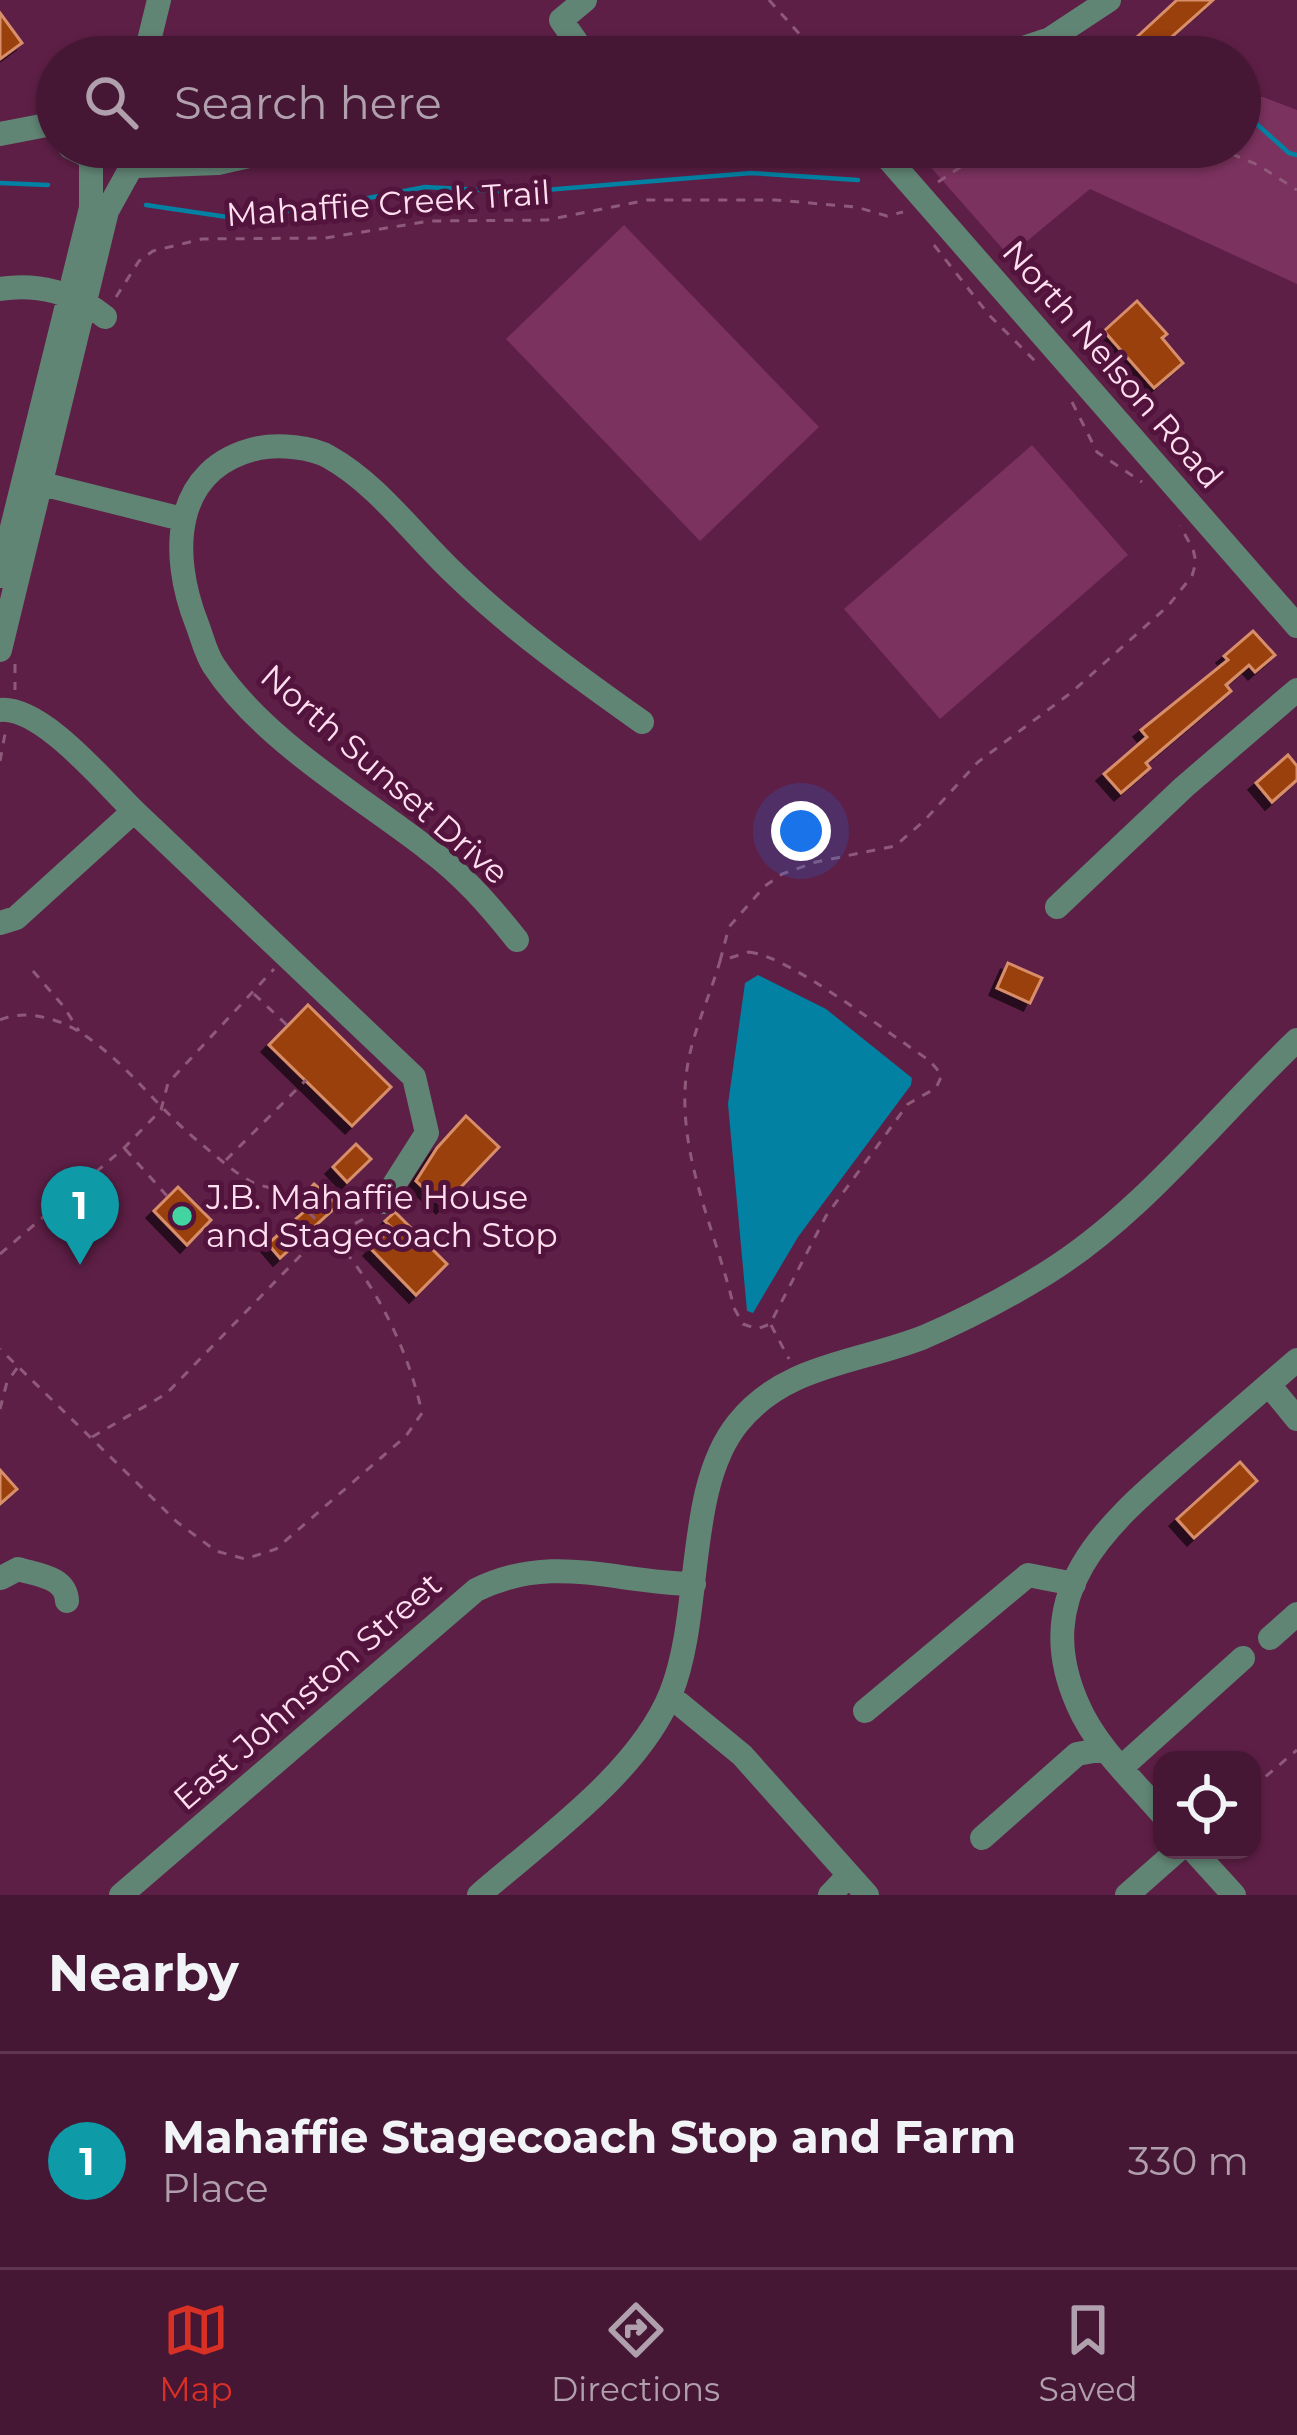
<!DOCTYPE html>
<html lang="en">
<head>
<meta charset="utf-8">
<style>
  :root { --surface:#461734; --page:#502440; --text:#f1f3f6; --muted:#b09fac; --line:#5e364f; --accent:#d93025 }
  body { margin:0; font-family:Montserrat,sans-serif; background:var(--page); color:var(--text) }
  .controls { position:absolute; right:36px; bottom:36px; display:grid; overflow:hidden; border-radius:24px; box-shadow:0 3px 9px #0004 }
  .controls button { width:108px; height:108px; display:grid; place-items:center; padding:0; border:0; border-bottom:3px solid var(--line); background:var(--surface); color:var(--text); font:60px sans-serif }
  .you { position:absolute; left:801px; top:831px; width:42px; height:42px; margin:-30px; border:9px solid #fff; border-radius:50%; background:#1a73e8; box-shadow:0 0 0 18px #1a73e833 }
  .badge { display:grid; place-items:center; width:78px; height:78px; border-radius:50%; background:var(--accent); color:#fff; font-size:39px; font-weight:700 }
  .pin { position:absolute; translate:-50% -99px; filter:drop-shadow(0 3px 6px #0008) }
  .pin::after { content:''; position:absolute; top:63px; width:42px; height:36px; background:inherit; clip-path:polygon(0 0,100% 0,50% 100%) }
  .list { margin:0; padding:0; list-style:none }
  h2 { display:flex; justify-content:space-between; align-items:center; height:156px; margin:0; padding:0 48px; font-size:51px }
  h2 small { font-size:39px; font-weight:400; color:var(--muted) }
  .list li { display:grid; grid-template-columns:78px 1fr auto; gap:36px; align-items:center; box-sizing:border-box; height:216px; padding:0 48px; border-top:3px solid var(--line) }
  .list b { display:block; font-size:45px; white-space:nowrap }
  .list p { margin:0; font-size:39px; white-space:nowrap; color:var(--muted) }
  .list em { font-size:39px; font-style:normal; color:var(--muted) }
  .icon { flex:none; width:66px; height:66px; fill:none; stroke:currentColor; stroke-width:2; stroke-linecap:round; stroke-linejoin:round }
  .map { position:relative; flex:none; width:1297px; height:1895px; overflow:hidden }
  .search { position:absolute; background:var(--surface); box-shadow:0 3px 9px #0004; left:36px; right:36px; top:36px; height:132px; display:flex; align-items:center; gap:30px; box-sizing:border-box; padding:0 42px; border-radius:66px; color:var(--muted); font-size:45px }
  .sheet { height:372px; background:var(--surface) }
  nav { display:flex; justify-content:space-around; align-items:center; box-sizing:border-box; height:168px; border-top:3px solid var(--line); background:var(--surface); font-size:33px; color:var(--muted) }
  nav a { display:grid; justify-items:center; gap:6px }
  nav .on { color:var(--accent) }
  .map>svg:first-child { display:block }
</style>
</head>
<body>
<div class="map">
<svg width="1297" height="1895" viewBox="0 0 1297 1895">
  <defs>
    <filter id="shadow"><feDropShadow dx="-7" dy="7" stdDeviation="0" flood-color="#0009"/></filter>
  </defs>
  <rect width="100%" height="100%" fill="#5e1f46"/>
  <path fill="#7b325e" d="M 1263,97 L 1297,110 L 1297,284 L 1090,189 L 1009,256 L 927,163 L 948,147 L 1240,147 L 1240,98 Z
    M 624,225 L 819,427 L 700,541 L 506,339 Z
    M 1032,445 L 1128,555 L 940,719 L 844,609 Z"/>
  <path fill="#0281a3" d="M 758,975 L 826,1009 L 912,1078 L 911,1085 L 798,1237 L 753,1313 L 747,1311 L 728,1104 L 745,983 Z"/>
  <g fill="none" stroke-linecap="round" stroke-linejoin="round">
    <path stroke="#0281a3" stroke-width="4.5" d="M 1240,109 L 1289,153 L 1297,155
      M 924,149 L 929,147
      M 0,183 L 48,185
      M 146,205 L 234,218 L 332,205 L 425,187 L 521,192 L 751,173 L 858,180"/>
  </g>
  <path fill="#99400a" stroke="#d98e6b" stroke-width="3" filter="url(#shadow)" d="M 1177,0 L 1213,0 L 1149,57 L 1133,57 L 1125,48 Z
    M 0,13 L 22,43 L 0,59 Z
    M 1137,301 L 1167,334 L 1162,338 L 1183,363 L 1154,388 L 1104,331 Z
    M 1253,631 L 1275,655 L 1255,672 L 1249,665 L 1226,685 L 1231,691 L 1146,763 L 1150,768 L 1121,793 L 1104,774 L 1147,737 L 1141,730 L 1228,660 L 1224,656 Z
    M 1288,755 L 1297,766 L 1297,780 L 1272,802 L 1256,783 Z
    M 1008,963 L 1042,978 L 1030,1003 L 997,988 Z
    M 308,1005 L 391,1087 L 352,1126 L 269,1045 Z
    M 466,1116 L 499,1147 L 443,1206 L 416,1181 L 437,1148 Z
    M 356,1144 L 371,1159 L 347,1182 L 333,1167 Z
    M 314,1184 L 338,1205 L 280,1258 L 268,1244 L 307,1209 L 299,1201 Z
    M 178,1187 L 211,1220 L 187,1245 L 154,1211 Z
    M 395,1212 L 447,1264 L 416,1295 L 371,1249 L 391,1227 L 385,1221 Z
    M 1240,1462 L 1257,1481 L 1194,1538 L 1177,1519 Z
    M 0,1470 L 17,1489 L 0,1504 Z"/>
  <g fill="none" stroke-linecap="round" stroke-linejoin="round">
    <path stroke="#8f5979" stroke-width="3" stroke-dasharray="9 9" stroke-linecap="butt" d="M 769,0 L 820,57
      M 1215,147 L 1258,165 L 1297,190
      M 938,182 L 991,147
      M 934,245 L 989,315 L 1038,364
      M 116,297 L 139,261 L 153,251 L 202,239 L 325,238 L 430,221 L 547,220 L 647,200 L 775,200 L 856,207 L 887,216 L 903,212
      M 1072,402 L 1097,452 L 1142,482
      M 15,664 L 15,690
      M 0,761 L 5,734
      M 749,952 C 792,957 888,1034 929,1060 L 942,1075 L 936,1088 L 908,1104 L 826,1216 L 770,1324 L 757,1329 L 743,1324 L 734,1308 C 716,1230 675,1152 687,1069 C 692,1033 710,996 720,961 Z
      M 720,961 L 729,927 L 765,886 L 782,874 L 816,862 L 895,846 L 924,821 L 978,762 L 1072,692 L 1168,606 L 1192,576 L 1196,562 L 1193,549 L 1180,526
      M 33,971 L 64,1007 L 79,1031
      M 254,994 L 288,1026
      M 0,1020 C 23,1009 57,1018 78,1031 C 125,1060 157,1108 199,1142 C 215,1155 232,1171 250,1181 C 260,1187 274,1187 284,1193 C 300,1203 319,1222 332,1236 C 376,1284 408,1349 422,1413 L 406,1436 L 276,1549 L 245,1559 L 216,1551 L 177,1522 L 0,1349
      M 125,1149 L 168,1197
      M 226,1160 L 306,1080
      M 0,1254 L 124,1148 L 161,1110 L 168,1083 L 274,969
      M 771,1325 L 789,1359
      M 0,1409 L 7,1382 L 18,1367
      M 92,1437 L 166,1394 L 304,1252 L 367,1217
      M 1252,1788 L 1297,1750"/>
    <path stroke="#618575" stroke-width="24" d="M 585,0 L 561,20 L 587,57
      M 145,57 L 159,0
      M 997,57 L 1050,39 L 1109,0
      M 0,134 L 57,123
      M 70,147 L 84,154
      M 878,147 L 1297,626
      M 138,166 L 218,163 L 290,147
      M 0,289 C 37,283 76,293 105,317
      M 26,480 L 182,519
      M 0,576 L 91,208 L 91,166
      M 0,650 L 107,211 L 128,173
      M 0,710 C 42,706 105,783 134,811 L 16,918 L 0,923
      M 134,811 L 414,1077 L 427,1133 L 383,1202
      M 1057,907 L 1184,787 L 1297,690
      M 517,940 C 490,906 463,875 428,849 C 358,795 263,740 214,666 C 206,654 202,637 197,624 C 169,553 172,467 259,448 C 278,444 312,447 329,457 C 379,485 415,537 456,575 C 513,630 577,676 642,722
      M 1269,1385 L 1297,1419
      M 1,1578 L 18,1569 C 38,1575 66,1577 67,1601
      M 1270,1638 L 1297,1614
      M 670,1696 L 742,1755 L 867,1895
      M 865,1711 L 1028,1575 L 1074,1584
      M 1122,1767 L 1243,1658
      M 1162,1814 C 1133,1780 1096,1747 1078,1705 C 1027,1591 1109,1523 1185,1457 C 1223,1424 1260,1392 1297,1360
      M 982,1838 L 1077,1754 L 1105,1749
      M 1193,1850 L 1234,1895
      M 121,1895 L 476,1590 C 553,1552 615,1583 694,1584
      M 479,1895 C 542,1840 639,1773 671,1693 C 703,1613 685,1488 738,1423 C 785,1364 859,1363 924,1337 C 966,1319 1006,1298 1045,1274 C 1141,1215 1215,1118 1297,1040
      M 830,1895 L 849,1875
      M 1127,1895 L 1178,1850"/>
  </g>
  <circle fill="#42d4a1" stroke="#52133c" stroke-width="4.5" cx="182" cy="1216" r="12"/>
  <g text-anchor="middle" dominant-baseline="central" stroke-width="10" stroke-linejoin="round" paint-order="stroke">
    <g font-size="33" fill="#ffdeef" stroke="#52133c">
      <text transform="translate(388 203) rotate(-4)">Mahaffie Creek Trail</text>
      <text transform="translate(1113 364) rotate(49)">North Nelson Road</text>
      <text transform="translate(385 774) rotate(41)">North Sunset Drive</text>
      <text transform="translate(307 1691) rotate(-41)">East Johnston Street</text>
    </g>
    <g font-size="33" fill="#ffdeef" stroke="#52133c" text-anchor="start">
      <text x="206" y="1197">J.B. Mahaffie House<tspan x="206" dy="38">and Stagecoach Stop</tspan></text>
    </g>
  </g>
</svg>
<div class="controls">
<button><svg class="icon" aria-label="locate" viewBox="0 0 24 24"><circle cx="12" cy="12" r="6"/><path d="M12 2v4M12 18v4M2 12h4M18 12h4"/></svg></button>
</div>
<div class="you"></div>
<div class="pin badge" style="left:80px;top:1265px;background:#0f9aa8">1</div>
<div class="search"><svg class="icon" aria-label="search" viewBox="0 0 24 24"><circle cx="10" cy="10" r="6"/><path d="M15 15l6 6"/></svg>Search here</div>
</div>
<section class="sheet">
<h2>Nearby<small></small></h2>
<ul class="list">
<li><span class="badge" style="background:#0f9aa8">1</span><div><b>Mahaffie Stagecoach Stop and Farm</b><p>Place</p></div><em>330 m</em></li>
</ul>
</section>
<nav>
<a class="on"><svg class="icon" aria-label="map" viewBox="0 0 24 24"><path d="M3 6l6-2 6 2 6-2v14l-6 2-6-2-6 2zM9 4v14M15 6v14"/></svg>Map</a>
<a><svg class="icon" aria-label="directions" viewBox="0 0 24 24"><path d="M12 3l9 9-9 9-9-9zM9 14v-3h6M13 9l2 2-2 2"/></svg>Directions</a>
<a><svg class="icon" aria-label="saved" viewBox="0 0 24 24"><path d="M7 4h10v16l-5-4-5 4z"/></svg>Saved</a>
</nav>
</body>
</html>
